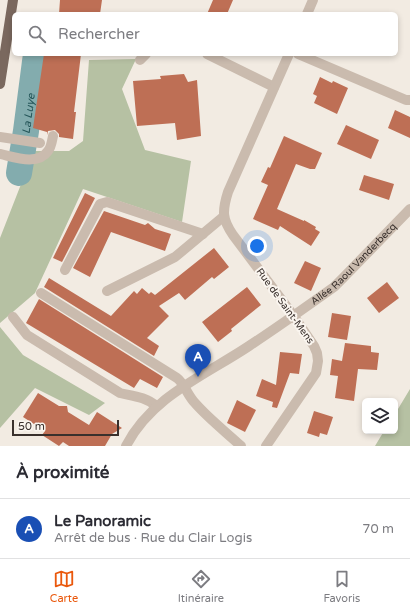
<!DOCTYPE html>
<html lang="fr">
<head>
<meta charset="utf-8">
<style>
  :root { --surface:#fff; --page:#f7f7f7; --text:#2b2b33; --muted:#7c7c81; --line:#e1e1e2; --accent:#ea580c }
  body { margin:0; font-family:"Varela Round",sans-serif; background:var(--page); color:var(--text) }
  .controls { position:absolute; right:12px; bottom:12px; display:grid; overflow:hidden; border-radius:6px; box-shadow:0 2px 6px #0003 }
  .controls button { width:36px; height:36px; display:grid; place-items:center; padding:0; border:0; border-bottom:1px solid var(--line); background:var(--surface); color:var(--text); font:20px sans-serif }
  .scale { position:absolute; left:12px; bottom:10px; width:107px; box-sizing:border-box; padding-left:4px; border:2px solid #39302c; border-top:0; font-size:11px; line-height:14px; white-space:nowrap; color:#39302c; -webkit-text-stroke:3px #faf5ef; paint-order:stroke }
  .you { position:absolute; left:257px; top:246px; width:14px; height:14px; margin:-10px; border:3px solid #fff; border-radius:50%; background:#1a73e8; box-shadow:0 0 0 6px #1a73e833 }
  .badge { display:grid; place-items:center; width:26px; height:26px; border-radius:50%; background:var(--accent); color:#fff; font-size:13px; font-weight:700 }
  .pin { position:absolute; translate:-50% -33px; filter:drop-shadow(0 1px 2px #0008) }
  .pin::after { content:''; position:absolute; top:21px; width:14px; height:12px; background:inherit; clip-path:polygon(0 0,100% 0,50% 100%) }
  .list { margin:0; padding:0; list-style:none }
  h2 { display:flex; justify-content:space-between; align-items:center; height:52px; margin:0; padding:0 16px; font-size:17px }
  h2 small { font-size:13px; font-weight:400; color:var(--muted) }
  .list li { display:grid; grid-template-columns:26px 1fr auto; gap:12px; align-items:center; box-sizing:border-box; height:60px; padding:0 16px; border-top:1px solid var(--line) }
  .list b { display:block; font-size:15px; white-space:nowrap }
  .list p { margin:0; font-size:13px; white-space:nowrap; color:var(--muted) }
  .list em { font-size:13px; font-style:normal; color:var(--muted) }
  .icon { flex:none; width:22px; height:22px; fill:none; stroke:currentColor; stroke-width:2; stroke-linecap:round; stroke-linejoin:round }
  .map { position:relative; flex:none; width:410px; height:446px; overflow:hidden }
  .search { position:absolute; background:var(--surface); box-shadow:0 2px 6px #0003; left:12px; right:12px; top:12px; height:44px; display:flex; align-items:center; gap:10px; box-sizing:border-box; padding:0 14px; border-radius:6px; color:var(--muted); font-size:15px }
  .sheet { height:112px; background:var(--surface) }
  nav { display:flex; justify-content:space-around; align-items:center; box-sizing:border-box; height:56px; border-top:1px solid var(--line); background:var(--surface); font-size:11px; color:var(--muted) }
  nav a { display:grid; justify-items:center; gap:2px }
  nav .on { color:var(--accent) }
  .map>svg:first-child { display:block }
</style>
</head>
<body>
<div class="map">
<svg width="410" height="446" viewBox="0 0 410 446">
  <rect width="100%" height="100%" fill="#f2ebe2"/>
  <path fill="#b6c1a3" d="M 136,59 L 122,89 L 145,150 L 191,161 L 182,222 L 83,189 L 35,293 L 0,323 L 0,238 L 34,151 L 69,151 L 83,141 L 89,60 Z
    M 0,327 L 23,355 L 105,403 L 89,415 L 35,388 L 0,428 Z
    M 410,389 L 410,446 L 375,446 L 384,431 L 395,431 L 395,414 Z"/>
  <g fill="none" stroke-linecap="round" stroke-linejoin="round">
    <path stroke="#83acae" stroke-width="26" id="s1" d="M 19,173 L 26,131 L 36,54"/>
  </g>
  <path fill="#be6f55" d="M 60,0 L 102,0 L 100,14 L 59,14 Z
    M 213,0 L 233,0 L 227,14 L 207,14 Z
    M 44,54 L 81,54 L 74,112 L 76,112 L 73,139 L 59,137 L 59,134 L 55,130 L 48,131 L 47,135 L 47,132 L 33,128 Z
    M 184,74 L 188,82 L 197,80 L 201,136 L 177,140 L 175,123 L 137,126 L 133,81 L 161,79 L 160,76 Z
    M 320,77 L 332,83 L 333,81 L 348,88 L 337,114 L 314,103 L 317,96 L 313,94 Z
    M 395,110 L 410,117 L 410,138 L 388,128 Z
    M 346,125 L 379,140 L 371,159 L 337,144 Z
    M 284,136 L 322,153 L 315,169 L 310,169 L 296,164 L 277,209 L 304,221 L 304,220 L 316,227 L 315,229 L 320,232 L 311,246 L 280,226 L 278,230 L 253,219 L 268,185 L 261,182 L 268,167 L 270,168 Z
    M 364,175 L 394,184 L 389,200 L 359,190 Z
    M 85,193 L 95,198 L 62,262 L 53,258 Z
    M 104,211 L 145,225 L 148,223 L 155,229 L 171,234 L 165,251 L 111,232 L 90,277 L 73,268 Z
    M 214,248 L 229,267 L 214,279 L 212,277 L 185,300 L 179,293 L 159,306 L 169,316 L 147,338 L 159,346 L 154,356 L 44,287 L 49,278 L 111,316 L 134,291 L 137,294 L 142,288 L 149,294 L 151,292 L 155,295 Z
    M 305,261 L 321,268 L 311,291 L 294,283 Z
    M 387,282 L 399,298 L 379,313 L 367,298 Z
    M 247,287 L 261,305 L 231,329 L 232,331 L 218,342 L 202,322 Z
    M 39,299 L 163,377 L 157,388 L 140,379 L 134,388 L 26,323 Z
    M 332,313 L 351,316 L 347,340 L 328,337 Z
    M 345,343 L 371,346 L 371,352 L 379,353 L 377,370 L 358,369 L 354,401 L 335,398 L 338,376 L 330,375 L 332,359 L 342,361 Z
    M 280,352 L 302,354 L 299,374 L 290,373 L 277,408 L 272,407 L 273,402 L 256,396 L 262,379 L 276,385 Z
    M 38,393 L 59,406 L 67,406 L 68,412 L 89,425 L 97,412 L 122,428 L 112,434 L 105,446 L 69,446 L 63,442 L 59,446 L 42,435 L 45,431 L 23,417 Z
    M 237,400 L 256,410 L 245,432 L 227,423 Z
    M 314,411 L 333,417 L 327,435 L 320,433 L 319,437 L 307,433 Z"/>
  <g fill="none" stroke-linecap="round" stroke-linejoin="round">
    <g stroke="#cabbae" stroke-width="10">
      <path d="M 307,14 L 313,0"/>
      <path d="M 207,54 L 274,87"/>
      <path d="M 298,54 L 406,100 L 410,100"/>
      <path d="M 140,60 L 146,54"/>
      <path d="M 0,137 L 40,143"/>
      <path d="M 0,154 C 14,157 38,166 48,151 C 51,148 52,141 53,136"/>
      <path d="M 65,270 L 100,204 L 107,202 L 203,234"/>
      <path d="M 107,291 L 175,257 L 223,217"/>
      <path d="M 41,293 L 177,378 C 184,383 188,396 195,403 C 209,419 226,432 241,446"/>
      <path d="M 13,317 L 27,335 L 120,393 C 133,396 146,397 156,406"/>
      <path id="s2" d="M 126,446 C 152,396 204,376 249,346 C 278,327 306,307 334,287 L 344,277 L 410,209"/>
      <path d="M 266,446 L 316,373 L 318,361 L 317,353 L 314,346 L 293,315 L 233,235 C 222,219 222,211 228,192 L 289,54"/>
    </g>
    <path stroke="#7a685e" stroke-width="10" d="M 0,84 L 13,0"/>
  </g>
  <g text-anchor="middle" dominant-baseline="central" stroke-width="4" stroke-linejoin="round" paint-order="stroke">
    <g font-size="10" fill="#39302c" stroke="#faf5ef">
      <text stroke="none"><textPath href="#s2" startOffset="294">Allée Raoul Vanderbecq</textPath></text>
      <text transform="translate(285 306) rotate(54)">Rue de Saint-Mens</text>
    </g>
    <g font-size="11" font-style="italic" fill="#245558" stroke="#faf5ef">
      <text stroke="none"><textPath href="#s1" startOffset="60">La Luye</textPath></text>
    </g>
  </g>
</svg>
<div class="controls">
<button><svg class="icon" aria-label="layers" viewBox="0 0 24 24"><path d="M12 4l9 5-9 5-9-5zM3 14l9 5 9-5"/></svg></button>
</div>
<div class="scale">50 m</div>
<div class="you"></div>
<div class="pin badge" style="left:198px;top:377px;background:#1a4fb4">A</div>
<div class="search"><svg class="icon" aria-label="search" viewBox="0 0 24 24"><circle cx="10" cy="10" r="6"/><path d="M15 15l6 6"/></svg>Rechercher</div>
</div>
<section class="sheet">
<h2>À proximité<small></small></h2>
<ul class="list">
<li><span class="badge" style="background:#1a4fb4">A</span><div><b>Le Panoramic</b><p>Arrêt de bus · Rue du Clair Logis</p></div><em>70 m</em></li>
</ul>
</section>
<nav>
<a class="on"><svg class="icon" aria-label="map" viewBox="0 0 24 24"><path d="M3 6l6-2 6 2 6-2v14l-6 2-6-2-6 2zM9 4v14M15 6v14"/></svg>Carte</a>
<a><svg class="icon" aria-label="directions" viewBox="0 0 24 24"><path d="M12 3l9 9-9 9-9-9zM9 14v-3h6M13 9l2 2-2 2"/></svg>Itinéraire</a>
<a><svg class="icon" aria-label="saved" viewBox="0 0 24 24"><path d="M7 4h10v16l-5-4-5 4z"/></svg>Favoris</a>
</nav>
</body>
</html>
